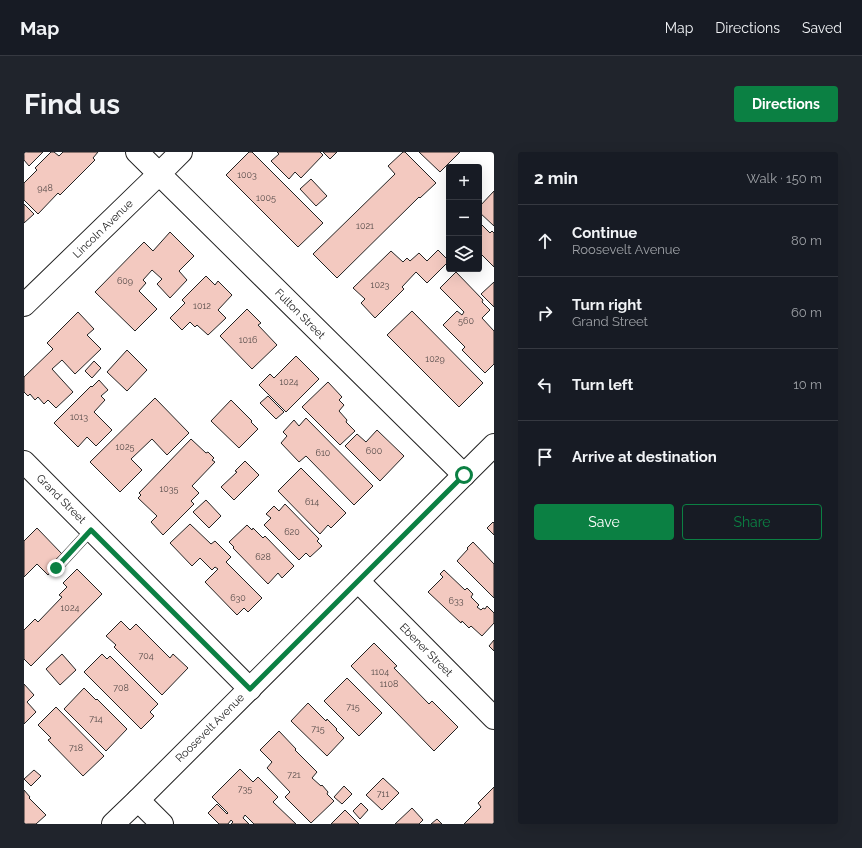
<!DOCTYPE html>
<html lang="en">
<head>
<meta charset="utf-8">
<style>
  :root { --surface:#171b24; --page:#20242c; --text:#f1f3f6; --muted:#9ea1a6; --line:#363941; --accent:#0b8043 }
  body { margin:0; font-family:Raleway,sans-serif; background:var(--page); color:var(--text) }
  .controls { position:absolute; right:12px; top:12px; display:grid; overflow:hidden; border-radius:4px; box-shadow:0 4px 16px #0002 }
  .controls button { width:36px; height:36px; display:grid; place-items:center; padding:0; border:0; border-bottom:1px solid var(--line); background:var(--surface); color:var(--text); font:20px sans-serif }
  .stop { position:absolute; width:12px; height:12px; margin:-9px; border:3px solid #0b8043; border-radius:50%; background:#fff }
  .stop.end { background:#0b8043; border-color:#fff; box-shadow:0 1px 4px #0008 }
  .list { margin:0; padding:0; list-style:none }
  h2 { display:flex; justify-content:space-between; align-items:center; height:52px; margin:0; padding:0 16px; font-size:17px }
  h2 small { font-size:13px; font-weight:400; color:var(--muted) }
  .list li { display:grid; grid-template-columns:26px 1fr auto; gap:12px; align-items:center; box-sizing:border-box; height:72px; padding:0 16px; border-top:1px solid var(--line) }
  .list b { display:block; font-size:15px; white-space:nowrap }
  .list p { margin:0; font-size:13px; white-space:nowrap; color:var(--muted) }
  .list em { font-size:13px; font-style:normal; color:var(--muted) }
  .actions { display:flex; gap:8px; padding:12px 16px }
  .actions a { flex:1; padding:9px 0; border:1px solid var(--accent); border-radius:4px; text-align:center; font-size:14px; color:var(--accent) }
  .actions .main { background:var(--accent); color:#fff }
  .icon { flex:none; width:22px; height:22px; fill:none; stroke:currentColor; stroke-width:2; stroke-linecap:round; stroke-linejoin:round }
  .map { position:relative; flex:none; width:470px; height:672px; overflow:hidden; border-radius:4px }
  header { display:flex; align-items:center; gap:24px; box-sizing:border-box; height:56px; padding:0 20px; background:var(--surface); border-bottom:1px solid var(--line) }
  header strong { font-size:19px }
  nav { display:flex; gap:22px; margin-inline-start:auto; font-size:14px }
  .intro { display:flex; align-items:center; justify-content:space-between; box-sizing:border-box; height:96px; padding:0 24px }
  h1 { margin:0; font-size:28px }
  .button { padding:10px 18px; border-radius:4px; background:var(--accent); color:#fff; font-size:14px; font-weight:700 }
  main { display:flex; gap:24px; padding:0 24px }
  aside { flex:1; background:var(--surface); border-radius:4px; box-shadow:0 4px 16px #0002 }
  .map>svg:first-child { display:block }
</style>
</head>
<body>
<header>
<strong>Map</strong>
<nav><a>Map</a><a>Directions</a><a>Saved</a></nav>
</header>
<div class="intro"><h1>Find us</h1><a class="button">Directions</a></div>
<main>
<div class="map">
<svg width="470" height="672" viewBox="0 0 470 672">
  <rect width="100%" height="100%" fill="#fff"/>
  <path fill="#f3c9c0" stroke="#222" d="M 0,0 L 19,0 L 5,14 L 0,8 Z
    M 27,0 L 30,0 L 35,4 L 39,0 L 74,0 L 69,6 L 71,8 L 36,43 L 34,41 L 14,62 L 0,48 L 0,31 L 13,18 L 11,16 Z
    M 225,0 L 228,0 L 299,71 L 274,95 L 202,23 Z
    M 253,0 L 296,0 L 299,3 L 277,26 L 271,20 L 265,27 L 247,9 L 255,2 Z
    M 299,0 L 313,0 L 306,7 Z
    M 379,0 L 381,0 L 412,31 L 396,46 L 395,45 L 313,126 L 289,102 L 371,22 L 364,14 Z
    M 395,0 L 436,0 L 416,20 Z
    M 287,27 L 303,44 L 292,54 L 276,37 Z
    M 470,39 L 470,74 L 455,60 L 455,55 Z
    M 0,52 L 10,62 L 0,71 Z
    M 455,70 L 466,81 L 468,79 L 470,81 L 470,115 L 455,100 Z
    M 146,80 L 170,104 L 155,119 L 163,128 L 146,146 L 133,132 L 138,127 L 128,118 L 119,128 L 122,131 L 115,139 L 133,157 L 111,179 L 71,140 L 120,90 L 129,99 Z
    M 414,98 L 425,109 L 403,131 L 392,120 L 378,135 L 380,137 L 351,166 L 337,151 L 341,147 L 329,136 L 367,99 L 379,110 L 383,106 L 386,109 L 395,101 L 403,109 Z
    M 432,120 L 459,148 L 458,150 L 466,158 L 458,166 L 470,179 L 470,212 L 461,221 L 438,198 L 441,195 L 419,173 L 433,159 L 438,163 L 440,160 L 416,136 Z
    M 182,124 L 191,133 L 194,129 L 208,143 L 194,158 L 202,166 L 184,183 L 173,173 L 171,175 L 166,170 L 158,178 L 146,166 L 161,151 L 158,148 Z
    M 470,130 L 470,155 L 457,142 Z
    M 223,157 L 237,171 L 234,173 L 253,193 L 228,217 L 196,184 Z
    M 388,159 L 459,231 L 435,255 L 363,183 Z
    M 54,160 L 70,177 L 63,183 L 77,197 L 51,222 L 38,208 L 28,217 L 49,240 L 32,256 L 24,248 L 20,252 L 14,245 L 11,248 L 6,242 L 4,244 L 0,240 L 0,225 L 29,197 L 23,191 Z
    M 103,198 L 123,218 L 103,239 L 83,220 Z
    M 272,204 L 295,227 L 262,260 L 235,233 L 246,222 L 250,226 Z
    M 70,209 L 77,216 L 68,226 L 61,219 Z
    M 75,228 L 84,238 L 77,244 L 81,248 L 70,260 L 88,278 L 72,294 L 63,285 L 54,295 L 30,271 L 67,234 L 68,235 Z
    M 304,230 L 318,245 L 315,248 L 320,253 L 315,259 L 323,268 L 322,270 L 331,279 L 316,293 L 278,255 Z
    M 244,244 L 260,260 L 252,267 L 236,251 Z
    M 131,246 L 165,281 L 143,303 L 128,287 L 107,307 L 118,318 L 96,340 L 66,310 Z
    M 207,248 L 228,269 L 227,270 L 234,277 L 215,296 L 187,269 Z
    M 282,266 L 349,334 L 330,353 L 282,304 L 275,310 L 257,291 L 263,284 L 259,280 L 270,268 L 275,274 Z
    M 353,278 L 380,304 L 356,329 L 321,294 L 333,282 L 342,290 Z
    M 167,287 L 182,301 L 184,300 L 190,306 L 188,308 L 191,310 L 168,334 L 175,341 L 167,349 L 170,352 L 139,383 L 127,370 L 133,364 L 114,346 L 117,343 L 115,341 Z
    M 221,309 L 235,323 L 210,348 L 197,335 L 213,320 L 211,319 Z
    M 277,316 L 322,361 L 307,376 L 304,373 L 296,382 L 254,339 Z
    M 182,348 L 197,364 L 185,376 L 169,360 Z
    M 261,352 L 295,387 L 293,389 L 298,394 L 286,405 L 282,401 L 275,408 L 240,373 L 247,366 L 242,362 L 250,354 L 255,359 Z
    M 469,370 L 470,371 L 470,383 L 463,376 Z
    M 166,372 L 187,392 L 191,389 L 207,405 L 202,410 L 238,446 L 224,460 L 220,456 L 213,463 L 181,430 L 194,417 L 191,415 L 188,418 L 176,406 L 168,414 L 146,391 Z
    M 223,373 L 228,378 L 229,376 L 239,386 L 241,384 L 270,414 L 258,426 L 254,421 L 244,432 L 209,396 L 210,395 L 205,390 Z
    M 13,376 L 38,402 L 27,412 L 30,416 L 24,423 L 13,412 L 0,425 L 0,389 Z
    M 449,390 L 470,412 L 470,446 L 433,409 L 444,397 L 443,396 Z
    M 53,417 L 78,442 L 7,514 L 0,507 L 0,478 L 11,467 L 14,470 L 38,445 L 35,443 L 43,435 L 39,431 Z
    M 420,418 L 441,438 L 443,436 L 449,442 L 447,445 L 455,453 L 453,455 L 457,458 L 459,456 L 461,457 L 463,454 L 470,461 L 470,471 L 458,484 L 447,474 L 445,476 L 438,469 L 437,471 L 404,440 L 419,425 L 416,422 Z
    M 97,469 L 106,478 L 112,472 L 146,506 L 149,502 L 164,516 L 138,543 L 90,495 L 92,493 L 82,484 Z
    M 470,488 L 470,499 L 465,494 Z
    M 350,491 L 373,514 L 370,516 L 405,552 L 408,549 L 434,575 L 410,599 L 327,514 Z
    M 38,502 L 52,518 L 36,533 L 22,517 Z
    M 78,502 L 83,507 L 86,504 L 134,552 L 126,560 L 130,564 L 117,577 L 60,520 Z
    M 323,526 L 358,561 L 335,584 L 300,549 Z
    M 0,532 L 10,543 L 3,550 L 12,560 L 0,572 Z
    M 60,536 L 72,548 L 73,547 L 103,577 L 82,599 L 40,557 Z
    M 284,551 L 302,569 L 303,567 L 313,577 L 312,578 L 320,586 L 303,604 L 267,569 Z
    M 32,555 L 80,604 L 59,624 L 24,588 L 27,586 L 14,573 Z
    M 255,579 L 272,597 L 271,598 L 293,620 L 288,626 L 297,634 L 298,633 L 304,640 L 303,642 L 310,649 L 287,671 L 261,645 L 266,640 L 243,616 L 248,610 L 236,598 Z
    M 216,617 L 229,630 L 234,625 L 254,645 L 249,650 L 272,672 L 230,672 L 221,663 L 219,666 L 225,672 L 207,672 L 209,670 L 207,668 L 204,672 L 195,672 L 184,661 L 193,652 L 203,662 L 204,661 L 188,645 Z
    M 10,618 L 17,624 L 7,634 L 0,627 Z
    M 359,626 L 375,641 L 358,658 L 342,643 Z
    M 320,634 L 328,642 L 318,652 L 310,645 Z
    M 470,635 L 470,672 L 440,672 L 457,655 L 454,651 Z
    M 0,638 L 6,645 L 5,646 L 22,663 L 12,672 L 0,672 Z
    M 337,651 L 344,658 L 336,667 L 329,659 Z
    M 388,656 L 399,668 L 395,672 L 371,672 Z
    M 321,658 L 335,672 L 307,672 Z
    M 413,667 L 418,672 L 407,672 Z"/>
  <g fill="none" stroke-linecap="round" stroke-linejoin="round">
    <g stroke="#222" stroke-width="12">
      <path id="lane" d="M 32,416 L 67,378"/>
    </g>
    <g stroke="#222" stroke-width="24">
      <path id="street" d="M 113,0 L 440,323
        M 0,153 L 135,22 L 157,0
        M 0,310 L 226,537
        M 334,429 L 470,566
        M 114,648 L 138,672"/>
    </g>
    <g stroke="#222" stroke-width="24">
      <path id="secondary" d="M 89,672 L 114,648 L 470,293"/>
    </g>
    <use href="#lane" stroke="#fff" stroke-width="11"/>
    <use href="#street" stroke="#fff" stroke-width="22"/>
    <use href="#secondary" stroke="#fff" stroke-width="22"/>
  </g>
  <g fill="none" stroke-linecap="round" stroke-linejoin="round">
    <path stroke="#0b8043" stroke-width="5" d="M 32,416 L 67,378 L 226,537 L 440,323"/>
  </g>
  <g text-anchor="middle" dominant-baseline="central" stroke-width="3" stroke-linejoin="round" paint-order="stroke">
    <g font-size="9" fill="#564c4a">
      <text x="223" y="23">1003</text>
      <text x="21" y="36">948</text>
      <text x="242" y="46">1005</text>
      <text x="341" y="74">1021</text>
      <text x="101" y="129">609</text>
      <text x="356" y="133">1023</text>
      <text x="178" y="154">1012</text>
      <text x="442" y="169">560</text>
      <text x="224" y="188">1016</text>
      <text x="411" y="207">1029</text>
      <text x="265" y="230">1024</text>
      <text x="55" y="265">1013</text>
      <text x="101" y="295">1025</text>
      <text x="350" y="299">600</text>
      <text x="299" y="301">610</text>
      <text x="145" y="337">1035</text>
      <text x="288" y="350">614</text>
      <text x="268" y="380">620</text>
      <text x="239" y="405">628</text>
      <text x="214" y="446">630</text>
      <text x="432" y="449">633</text>
      <text x="46" y="456">1024</text>
      <text x="122" y="504">704</text>
      <text x="356" y="520">1104</text>
      <text x="365" y="532">1108</text>
      <text x="97" y="536">708</text>
      <text x="329" y="555">715</text>
      <text x="72" y="567">714</text>
      <text x="294" y="577">715</text>
      <text x="52" y="596">718</text>
      <text x="270" y="623">721</text>
      <text x="221" y="637">735</text>
      <text x="359" y="642">711</text>
    </g>
    <g font-size="11" fill="#222" stroke="#fff">
      <text transform="translate(79 77) rotate(-44)">Lincoln Avenue</text>
      <text transform="translate(276 162) rotate(45)">Fulton Street</text>
      <text transform="translate(37 347) rotate(45)">Grand Street</text>
      <text transform="translate(402 498) rotate(45)">Ebener Street</text>
      <text transform="translate(186 576) rotate(-45)">Roosevelt Avenue</text>
    </g>
  </g>
</svg>
<div class="controls">
<button>+</button>
<button>−</button>
<button><svg class="icon" aria-label="layers" viewBox="0 0 24 24"><path d="M12 4l9 5-9 5-9-5zM3 14l9 5 9-5"/></svg></button>
</div>
<div class="stop" style="left:440px;top:323px"></div>
<div class="stop end" style="left:32px;top:416px"></div>
</div>
<aside>
<h2>2 min<small>Walk · 150 m</small></h2>
<ul class="list">
<li><svg class="icon" aria-label="ahead" viewBox="0 0 24 24"><path d="M12 20V5M6 11l6-6 6 6"/></svg><div><b>Continue</b><p>Roosevelt Avenue</p></div><em>80 m</em></li>
<li><svg class="icon" aria-label="right" viewBox="0 0 24 24"><path d="M7 20v-9h11M14 6l5 5-5 5"/></svg><div><b>Turn right</b><p>Grand Street</p></div><em>60 m</em></li>
<li><svg class="icon" aria-label="left" viewBox="0 0 24 24"><path d="M17 20v-9H6M10 6l-5 5 5 5"/></svg><div><b>Turn left</b></div><em>10 m</em></li>
<li><svg class="icon" aria-label="arrive" viewBox="0 0 24 24"><path d="M6 21V4h12l-3 4 3 4H6"/></svg><div><b>Arrive at destination</b></div></li>
</ul>
<div class="actions"><a class="main">Save</a><a>Share</a></div>
</aside>
</main>
</body>
</html>
